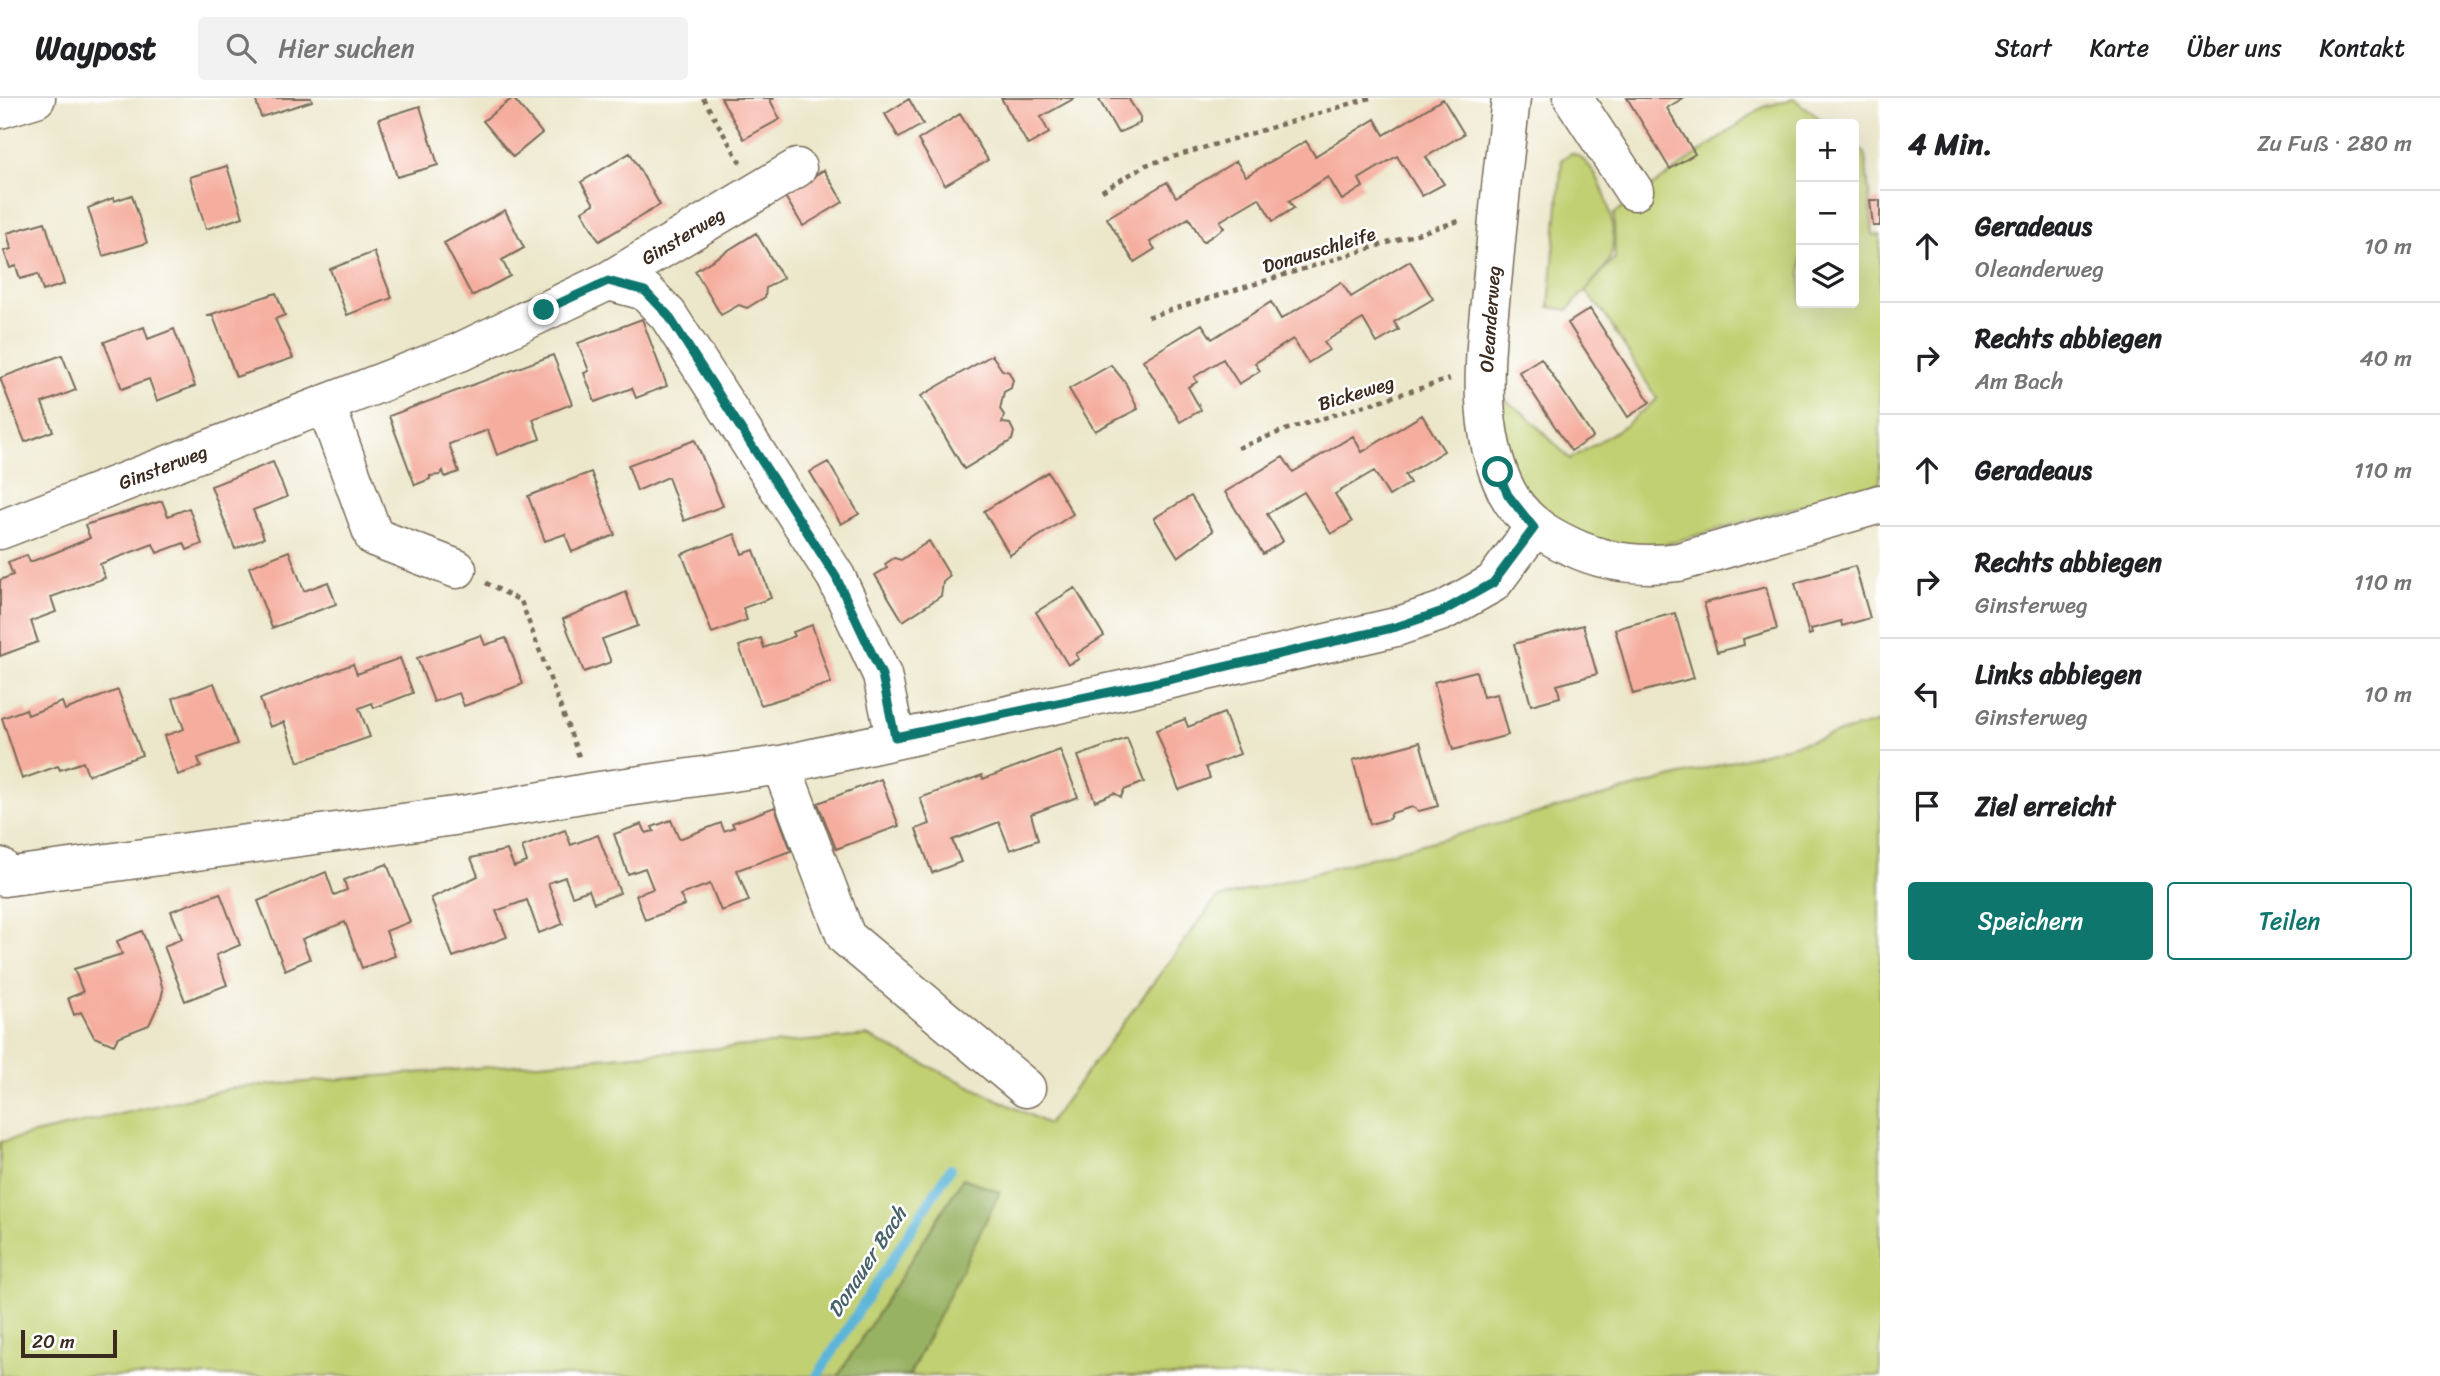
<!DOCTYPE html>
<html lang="de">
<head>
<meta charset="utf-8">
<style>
  :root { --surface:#fff; --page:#f2f2f2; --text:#202124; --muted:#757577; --line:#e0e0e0; --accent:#0f766e }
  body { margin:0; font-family:Sriracha,sans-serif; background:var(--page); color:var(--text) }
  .controls { position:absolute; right:21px; top:21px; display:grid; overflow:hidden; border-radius:7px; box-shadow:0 7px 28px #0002 }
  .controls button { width:63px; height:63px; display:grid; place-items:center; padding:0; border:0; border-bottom:2px solid var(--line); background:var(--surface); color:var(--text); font:35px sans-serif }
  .scale { position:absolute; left:21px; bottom:18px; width:96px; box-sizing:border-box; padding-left:7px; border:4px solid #3b2a1e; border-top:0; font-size:19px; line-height:24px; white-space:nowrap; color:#3b2a1e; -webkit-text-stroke:5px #fff; paint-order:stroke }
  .stop { position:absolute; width:21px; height:21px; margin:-16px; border:5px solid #0f766e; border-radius:50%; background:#fff }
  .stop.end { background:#0f766e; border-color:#fff; box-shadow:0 2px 7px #0008 }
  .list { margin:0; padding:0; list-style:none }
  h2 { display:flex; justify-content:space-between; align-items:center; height:91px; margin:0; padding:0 28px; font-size:30px }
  h2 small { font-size:23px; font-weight:400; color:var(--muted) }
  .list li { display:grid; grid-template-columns:46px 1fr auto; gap:21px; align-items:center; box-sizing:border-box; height:112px; padding:0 28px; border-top:2px solid var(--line) }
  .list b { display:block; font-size:26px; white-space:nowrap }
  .list p { margin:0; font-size:23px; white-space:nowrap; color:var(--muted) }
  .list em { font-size:23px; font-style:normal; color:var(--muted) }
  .actions { display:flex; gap:14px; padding:21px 28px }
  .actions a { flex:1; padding:16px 0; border:2px solid var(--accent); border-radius:7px; text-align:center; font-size:24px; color:var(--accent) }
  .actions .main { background:var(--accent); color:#fff }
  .icon { flex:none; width:38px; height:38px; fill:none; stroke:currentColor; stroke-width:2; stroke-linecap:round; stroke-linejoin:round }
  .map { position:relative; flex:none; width:1880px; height:1278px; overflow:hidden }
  header { display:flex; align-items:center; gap:42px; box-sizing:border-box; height:98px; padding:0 35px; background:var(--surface); border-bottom:2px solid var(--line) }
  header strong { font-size:33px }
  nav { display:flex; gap:38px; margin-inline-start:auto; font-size:24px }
  .search { width:490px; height:63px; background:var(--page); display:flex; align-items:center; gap:18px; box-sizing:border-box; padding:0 24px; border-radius:7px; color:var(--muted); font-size:26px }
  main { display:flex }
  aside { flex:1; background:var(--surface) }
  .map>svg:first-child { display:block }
</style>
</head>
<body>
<header>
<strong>Waypost</strong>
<div class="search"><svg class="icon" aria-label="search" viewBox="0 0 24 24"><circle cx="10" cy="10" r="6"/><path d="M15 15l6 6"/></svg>Hier suchen</div>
<nav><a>Start</a><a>Karte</a><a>Über uns</a><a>Kontakt</a></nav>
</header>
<main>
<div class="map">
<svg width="1880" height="1278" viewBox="0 0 1880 1278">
  <rect width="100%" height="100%" fill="#fff"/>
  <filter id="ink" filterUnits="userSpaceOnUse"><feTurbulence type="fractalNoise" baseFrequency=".0143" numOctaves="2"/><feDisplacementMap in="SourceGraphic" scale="14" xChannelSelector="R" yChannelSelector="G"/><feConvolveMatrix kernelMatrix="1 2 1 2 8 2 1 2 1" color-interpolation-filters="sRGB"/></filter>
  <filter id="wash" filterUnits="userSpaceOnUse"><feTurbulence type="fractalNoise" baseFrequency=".00686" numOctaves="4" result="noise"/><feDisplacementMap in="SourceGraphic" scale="28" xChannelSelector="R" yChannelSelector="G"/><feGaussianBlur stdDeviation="1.57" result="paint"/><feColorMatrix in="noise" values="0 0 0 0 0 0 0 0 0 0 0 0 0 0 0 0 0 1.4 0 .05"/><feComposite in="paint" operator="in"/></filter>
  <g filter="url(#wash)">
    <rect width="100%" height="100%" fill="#ece7ca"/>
    <path fill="#c1d072" stroke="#7e7d48" stroke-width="2" d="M 1794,1 L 1827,26 L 1801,26 L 1801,205 L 1854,205 L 1854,47 L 1865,55 L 1873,137 L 1880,137 L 1880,385 L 1663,447 L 1619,451 L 1561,430 L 1512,376 L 1498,297 L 1525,316 L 1570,361 L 1626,327 L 1657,301 L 1603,214 L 1585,193 L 1615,160 L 1614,116 L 1763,9 Z
      M 1571,55 C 1601,62 1621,133 1610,160 C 1604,175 1579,198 1568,212 L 1549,209 L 1562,61 Z
      M 1880,624 L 1880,1278 L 909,1278 L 999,1094 L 963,1080 L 838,1278 L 0,1278 L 0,1044 L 232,990 L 867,938 L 1048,1026 L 1216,801 Z"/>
    <path fill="#98b264" stroke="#6a6e41" stroke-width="2" d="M 963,1080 L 1000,1094 L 909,1278 L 838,1278 Z"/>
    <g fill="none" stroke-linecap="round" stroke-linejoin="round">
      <path stroke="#5bb5d9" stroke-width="10" d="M 817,1278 L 950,1071"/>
    </g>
    <g id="blocks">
      <path fill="#f5ad9e" d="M 255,0 L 311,0 L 312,3 L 261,19 Z
        M 513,0 L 542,35 L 513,59 L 483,23 Z
        M 721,0 L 775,0 L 770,2 L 780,21 L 744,41 Z
        M 1001,0 L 1075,0 L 1041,19 L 1049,35 L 1028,47 Z
        M 1098,0 L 1128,0 L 1140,19 L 1140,25 L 1118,35 Z
        M 1627,0 L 1683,0 L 1667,10 L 1695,56 L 1670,71 Z
        M 909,1 L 923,26 L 899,40 L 885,16 Z
        M 1443,1 L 1464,36 L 1426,59 L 1444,86 L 1422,98 L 1397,58 L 1359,81 L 1363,89 L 1342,102 L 1328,79 L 1289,103 L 1294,110 L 1273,123 L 1259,100 L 1220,123 L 1224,130 L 1203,144 L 1189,120 L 1150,144 L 1155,151 L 1134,164 L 1107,120 L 1167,84 L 1176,99 L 1236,63 L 1246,78 L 1306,43 L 1315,58 L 1375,21 L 1384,37 Z
        M 420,8 L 438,67 L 397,79 L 379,21 Z
        M 960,16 L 988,62 L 945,87 L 918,42 Z
        M 630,55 L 660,107 L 599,143 L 582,113 L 594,106 L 581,84 Z
        M 227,68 L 243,119 L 206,131 L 190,79 Z
        M 824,72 L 843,104 L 803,128 L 784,97 Z
        M 132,97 L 147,145 L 103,158 L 88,110 L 113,100 L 114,103 Z
        M 1870,102 L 1880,102 L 1880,128 L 1873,128 Z
        M 505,112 L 524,150 L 502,162 L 510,178 L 472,198 L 444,145 Z
        M 45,124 L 64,186 L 43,193 L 38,176 L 20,181 L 16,168 L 10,170 L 4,153 L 11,151 L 7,135 Z
        M 756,135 L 783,180 L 766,190 L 765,199 L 747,210 L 739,207 L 721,217 L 695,173 Z
        M 374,154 L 392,200 L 347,217 L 330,171 Z
        M 1410,163 L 1433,201 L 1394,224 L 1399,232 L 1377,245 L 1363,221 L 1324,244 L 1329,252 L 1308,265 L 1293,241 L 1255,265 L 1260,273 L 1239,286 L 1223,261 L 1194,279 L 1197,284 L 1188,289 L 1201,312 L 1180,324 L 1143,262 L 1202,226 L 1212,241 L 1271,204 L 1281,221 L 1341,184 L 1351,199 Z
        M 276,195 L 285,217 L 275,221 L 293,260 L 236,279 L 213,218 L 206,218 Z
        M 1590,211 L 1650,304 L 1628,319 L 1568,225 Z
        M 642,221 L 667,288 L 636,300 L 632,290 L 595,304 L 584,275 L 589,273 L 578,245 Z
        M 144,229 L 148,241 L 174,231 L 195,288 L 157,303 L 149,281 L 122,291 L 104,244 Z
        M 62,257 L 76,292 L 42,305 L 53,333 L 25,344 L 0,280 Z
        M 553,257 L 572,306 L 533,321 L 540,341 L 497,357 L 488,332 L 449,346 L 459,374 L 445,379 L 443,373 L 440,377 L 430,378 L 430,381 L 415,387 L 389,318 Z
        M 992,257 L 1002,272 L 1009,274 L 1013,282 L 1011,290 L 1004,294 L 1000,311 L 1004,317 L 1002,325 L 1010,326 L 1014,334 L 1012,342 L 964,371 L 921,298 Z
        M 1541,260 L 1593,339 L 1571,353 L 1519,274 Z
        M 1111,267 L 1125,284 L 1138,311 L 1095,333 L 1069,291 Z
        M 1422,317 L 1444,353 L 1405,377 L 1410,385 L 1389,398 L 1374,373 L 1335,396 L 1352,424 L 1331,436 L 1304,394 L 1267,416 L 1283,443 L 1263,456 L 1225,394 L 1283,359 L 1293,374 L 1353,338 L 1362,354 Z
        M 695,342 L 723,408 L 684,423 L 668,379 L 637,393 L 628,367 Z
        M 273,364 L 287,399 L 253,412 L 264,440 L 235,451 L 211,388 Z
        M 828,364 L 859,416 L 841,426 L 810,374 Z
        M 591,374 L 615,437 L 572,454 L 565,436 L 545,443 L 528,398 Z
        M 1048,374 L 1073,416 L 1010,457 L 984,413 Z
        M 1191,398 L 1213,433 L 1178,459 L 1154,420 Z
        M 162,403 L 168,418 L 189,410 L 202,446 L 187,452 L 184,445 L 157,455 L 153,446 L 100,466 L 105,480 L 51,499 L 56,514 L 31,523 L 38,544 L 0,558 L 0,482 L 13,477 L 8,464 L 27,457 L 30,464 L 54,455 L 90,440 L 85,427 Z
        M 735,436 L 742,456 L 754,452 L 771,500 L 743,510 L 747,522 L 712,535 L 682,456 Z
        M 929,443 L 950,478 L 943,484 L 941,498 L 903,523 L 875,477 L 887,470 L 885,466 L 894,460 L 901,462 Z
        M 289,453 L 304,493 L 328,484 L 336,506 L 272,530 L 249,469 Z
        M 1855,468 L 1870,520 L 1842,528 L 1841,523 L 1811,531 L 1812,536 L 1809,537 L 1795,485 Z
        M 1766,489 L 1777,531 L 1743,541 L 1744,547 L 1717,554 L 1704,505 Z
        M 1075,490 L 1104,538 L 1076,556 L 1079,561 L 1068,567 L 1036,514 Z
        M 626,494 L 638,528 L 602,541 L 611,564 L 584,574 L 563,521 Z
        M 1675,515 L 1694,580 L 1633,596 L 1615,531 Z
        M 812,527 L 831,585 L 761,607 L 739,548 L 761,540 L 764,550 L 795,538 L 793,534 Z
        M 1583,527 L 1597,576 L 1557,587 L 1560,599 L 1531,607 L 1514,546 Z
        M 481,537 L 485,547 L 506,540 L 523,586 L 464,608 L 459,595 L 434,604 L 417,560 Z
        M 400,560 L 413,595 L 374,610 L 372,605 L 359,610 L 370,639 L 298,664 L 284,624 L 270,629 L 260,601 L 353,566 L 357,576 Z
        M 1476,573 L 1483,599 L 1497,596 L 1508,637 L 1453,652 L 1434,584 Z
        M 214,585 L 237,646 L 198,660 L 201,669 L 178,677 L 164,638 L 184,631 L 173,600 Z
        M 118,592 L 142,657 L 88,677 L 83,664 L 60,672 L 58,668 L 22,681 L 2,620 L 26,611 L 28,617 L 62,604 L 65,612 Z
        M 1224,615 L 1240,656 L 1206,669 L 1210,680 L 1179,692 L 1156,632 L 1185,621 L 1188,629 Z
        M 1127,640 L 1144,684 L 1124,692 L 1121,699 L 1114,695 L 1095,703 L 1078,658 Z
        M 1420,644 L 1438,708 L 1419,713 L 1412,709 L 1392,715 L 1389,721 L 1370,726 L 1353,662 Z
        M 1060,652 L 1078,699 L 1031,716 L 1038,742 L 1010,752 L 999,724 L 952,742 L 961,764 L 932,775 L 916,731 L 930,726 L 920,700 L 982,677 L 983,681 Z
        M 881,681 L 899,728 L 836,751 L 818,705 Z
        M 775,709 L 791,753 L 737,772 L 749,803 L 721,813 L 710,786 L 680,797 L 685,807 L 645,822 L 636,797 L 653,791 L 645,770 L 628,776 L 614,736 L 642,726 L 646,735 L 654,733 L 652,729 L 671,722 L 679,741 L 721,725 L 724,733 L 734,729 L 732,725 Z
        M 565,732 L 571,747 L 598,737 L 620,795 L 594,805 L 589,792 L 572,798 L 565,779 L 548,785 L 563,826 L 539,835 L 527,802 L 496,813 L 507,839 L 453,859 L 431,800 L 478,778 L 471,760 L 507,752 L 514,769 L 527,764 L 522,749 Z
        M 387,766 L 410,824 L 386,833 L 395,858 L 362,870 L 345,824 L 302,841 L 310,861 L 285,872 L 258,803 L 326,774 L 334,797 L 347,792 L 344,782 Z
        M 220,795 L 240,847 L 216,857 L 227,887 L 185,903 L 164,848 L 182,841 L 171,813 Z
        M 142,833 L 158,874 L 163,892 L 161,901 L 149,927 L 118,939 L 114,947 L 94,939 L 81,914 L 74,917 L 68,900 L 83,894 L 74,871 L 122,856 L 117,843 Z"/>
    </g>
  </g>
  <g filter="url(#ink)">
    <use href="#blocks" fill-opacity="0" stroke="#796c5a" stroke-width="2"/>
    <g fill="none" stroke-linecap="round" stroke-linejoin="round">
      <g stroke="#796c5a" stroke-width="41">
        <path id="minor" d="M 1511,0 C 1504,58 1498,116 1493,175 C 1486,246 1473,328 1507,394 C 1521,421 1544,436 1570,448 C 1605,465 1641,469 1679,464 L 1880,406
          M 1573,0 L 1634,93
          M 0,11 L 36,0
          M 608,183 L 797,70
          M 326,307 L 374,439 L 457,471
          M 0,432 L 460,254 L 608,183 L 645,193 L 668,217 L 836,479 L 882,577 L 895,639
          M 781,667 L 846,839 L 1026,990
          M 0,769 L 4,779 L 469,716 L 592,694 L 781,667 L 1172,581 L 1396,529 L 1443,513 L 1493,485 L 1534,430"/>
      </g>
      <path stroke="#796c5a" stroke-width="4.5" stroke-dasharray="5 5" stroke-linecap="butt" d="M 703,0 L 741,66
        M 1102,93 L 1146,67 L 1370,0
        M 1148,219 L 1462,122
        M 1238,350 L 1282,333 L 1450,281
        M 486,485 L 521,503 L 580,661"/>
      <use href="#minor" stroke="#fff" stroke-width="38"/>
    </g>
  </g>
  <g fill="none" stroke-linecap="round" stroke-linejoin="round" filter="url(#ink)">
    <path stroke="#0f766e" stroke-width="9" d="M 544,212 L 608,183 L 645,193 L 668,217 L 836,479 L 882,577 L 895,639 L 1172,581 L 1396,529 L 1443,513 L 1493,485 L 1534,430 L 1508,397 L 1498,374"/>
  </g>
  <g text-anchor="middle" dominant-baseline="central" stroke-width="5" stroke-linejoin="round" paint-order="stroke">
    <g font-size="19" fill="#3b2a1e" stroke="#fff">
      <text transform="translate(683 138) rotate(-31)">Ginsterweg</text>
      <text transform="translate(1319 152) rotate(-17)">Donauschleife</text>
      <text transform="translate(1490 221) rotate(-86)">Oleanderweg</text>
      <text transform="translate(1356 295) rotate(-17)">Bickeweg</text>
      <text transform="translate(163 369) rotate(-21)">Ginsterweg</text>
    </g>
    <g font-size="21" font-style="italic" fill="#486269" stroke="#fff">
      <text transform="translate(867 1164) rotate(-57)">Donauer Bach</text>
    </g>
  </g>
</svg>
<div class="controls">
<button>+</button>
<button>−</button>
<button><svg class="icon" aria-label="layers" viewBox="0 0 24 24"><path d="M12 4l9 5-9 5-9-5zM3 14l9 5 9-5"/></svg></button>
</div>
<div class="scale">20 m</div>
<div class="stop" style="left:1498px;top:374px"></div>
<div class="stop end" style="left:544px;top:212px"></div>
</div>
<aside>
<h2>4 Min.<small>Zu Fuß · 280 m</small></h2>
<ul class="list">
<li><svg class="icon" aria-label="ahead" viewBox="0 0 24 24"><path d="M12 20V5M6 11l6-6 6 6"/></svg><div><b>Geradeaus</b><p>Oleanderweg</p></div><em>10 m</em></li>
<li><svg class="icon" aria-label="right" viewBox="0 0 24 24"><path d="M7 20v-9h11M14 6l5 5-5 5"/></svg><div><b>Rechts abbiegen</b><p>Am Bach</p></div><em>40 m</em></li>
<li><svg class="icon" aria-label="ahead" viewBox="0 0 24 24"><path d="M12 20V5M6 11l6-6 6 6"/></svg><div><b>Geradeaus</b></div><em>110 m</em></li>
<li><svg class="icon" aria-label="right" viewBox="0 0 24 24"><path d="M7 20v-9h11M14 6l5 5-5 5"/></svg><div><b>Rechts abbiegen</b><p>Ginsterweg</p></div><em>110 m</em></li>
<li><svg class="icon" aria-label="left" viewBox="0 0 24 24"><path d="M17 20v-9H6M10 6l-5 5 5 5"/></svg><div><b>Links abbiegen</b><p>Ginsterweg</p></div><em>10 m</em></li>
<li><svg class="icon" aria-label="arrive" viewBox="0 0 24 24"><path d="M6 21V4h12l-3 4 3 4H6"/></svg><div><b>Ziel erreicht</b></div></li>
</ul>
<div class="actions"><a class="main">Speichern</a><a>Teilen</a></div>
</aside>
</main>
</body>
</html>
